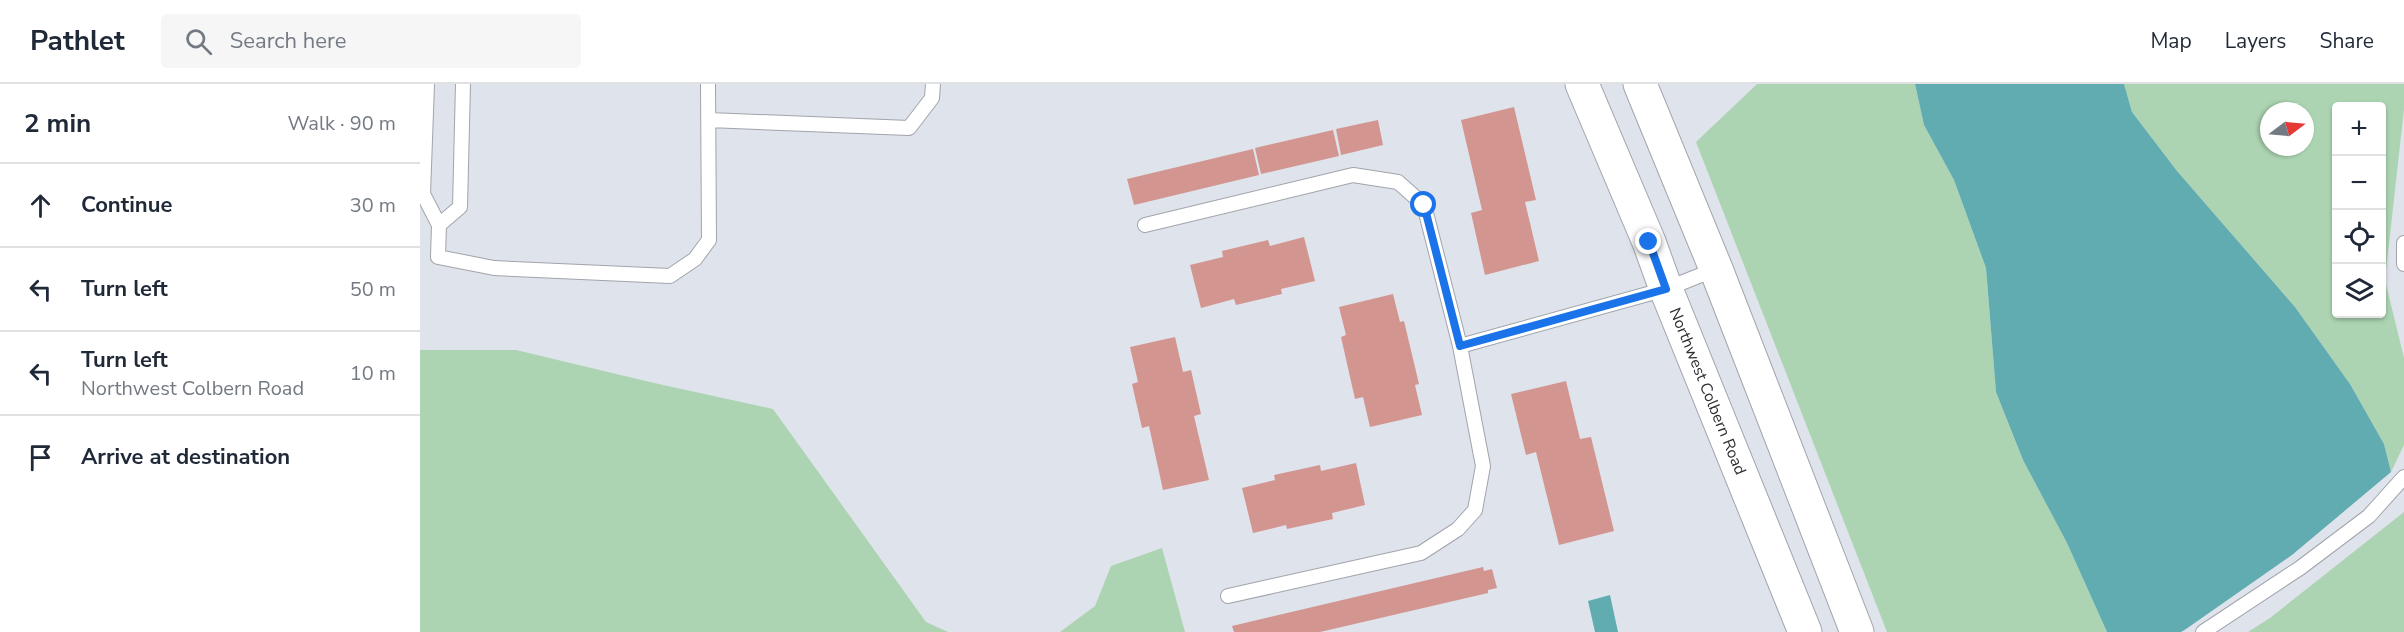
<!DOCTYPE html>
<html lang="en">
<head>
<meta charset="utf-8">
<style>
  :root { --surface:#fff; --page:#f6f6f7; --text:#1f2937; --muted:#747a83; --line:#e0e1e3 }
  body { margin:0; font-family:"Nunito Sans",sans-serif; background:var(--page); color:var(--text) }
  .controls { position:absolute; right:18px; top:18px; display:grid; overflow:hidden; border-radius:6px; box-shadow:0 2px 4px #0004 }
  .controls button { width:54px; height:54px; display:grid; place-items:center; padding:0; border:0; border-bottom:2px solid var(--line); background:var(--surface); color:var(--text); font:30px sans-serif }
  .compass { position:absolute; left:1840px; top:18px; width:54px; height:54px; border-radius:50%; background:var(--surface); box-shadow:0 2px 4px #0004; rotate:74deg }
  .stop { position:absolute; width:18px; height:18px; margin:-14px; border:4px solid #1a73e8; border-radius:50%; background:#fff }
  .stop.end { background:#1a73e8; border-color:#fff; box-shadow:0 2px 6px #0008 }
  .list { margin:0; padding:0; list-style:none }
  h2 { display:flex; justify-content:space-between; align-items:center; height:78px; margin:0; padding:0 24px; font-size:26px }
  h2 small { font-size:20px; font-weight:400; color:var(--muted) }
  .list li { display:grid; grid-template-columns:39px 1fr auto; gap:18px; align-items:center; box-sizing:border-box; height:84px; padding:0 24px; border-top:2px solid var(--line) }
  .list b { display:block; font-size:22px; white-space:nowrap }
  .list p { margin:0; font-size:20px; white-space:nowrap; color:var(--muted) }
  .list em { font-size:20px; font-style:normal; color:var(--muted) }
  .icon { flex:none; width:33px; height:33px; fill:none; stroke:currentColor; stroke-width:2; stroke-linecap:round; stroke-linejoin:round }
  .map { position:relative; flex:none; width:1984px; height:548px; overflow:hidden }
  header { display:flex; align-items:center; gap:36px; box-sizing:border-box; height:84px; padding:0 30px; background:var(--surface); border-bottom:2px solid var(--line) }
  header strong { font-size:28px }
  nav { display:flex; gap:33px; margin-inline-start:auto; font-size:21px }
  .search { width:420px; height:54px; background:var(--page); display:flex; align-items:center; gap:15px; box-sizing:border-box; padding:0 21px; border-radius:6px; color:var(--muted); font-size:22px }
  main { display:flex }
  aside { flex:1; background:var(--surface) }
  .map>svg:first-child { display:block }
</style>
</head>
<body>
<header>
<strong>Pathlet</strong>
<div class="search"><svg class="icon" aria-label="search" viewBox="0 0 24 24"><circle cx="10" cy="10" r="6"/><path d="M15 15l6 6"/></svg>Search here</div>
<nav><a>Map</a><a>Layers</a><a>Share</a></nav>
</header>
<main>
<aside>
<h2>2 min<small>Walk · 90 m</small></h2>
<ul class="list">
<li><svg class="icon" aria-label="ahead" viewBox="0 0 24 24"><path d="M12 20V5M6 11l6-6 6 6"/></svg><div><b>Continue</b></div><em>30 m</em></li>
<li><svg class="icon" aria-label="left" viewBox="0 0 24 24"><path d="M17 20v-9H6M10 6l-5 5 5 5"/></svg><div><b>Turn left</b></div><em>50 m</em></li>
<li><svg class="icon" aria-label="left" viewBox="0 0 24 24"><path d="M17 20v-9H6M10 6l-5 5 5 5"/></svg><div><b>Turn left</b><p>Northwest Colbern Road</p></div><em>10 m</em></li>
<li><svg class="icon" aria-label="arrive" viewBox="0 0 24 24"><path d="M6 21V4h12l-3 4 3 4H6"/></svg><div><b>Arrive at destination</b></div></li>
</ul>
</aside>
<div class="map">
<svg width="1984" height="548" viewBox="0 0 1984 548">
  <rect width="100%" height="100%" fill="#dfe3eb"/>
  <path fill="#acd4b2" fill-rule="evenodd" d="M 1337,0 L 1495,0 L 1504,41 L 1534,96 L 1566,184 L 1576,308 L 1603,376 L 1647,459 L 1687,548 L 1467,548 L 1276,58 Z
    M 1704,0 L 1984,0 L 1984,25 L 1965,196 L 1984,274 L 1984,361 L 1971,388 L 1964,360 L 1930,300 L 1875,223 L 1757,87 L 1712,28 ZM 1916,22 L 1962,22 L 1962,230 L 1916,230 ZM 1849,27 L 1885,27 L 1885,63 L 1849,63 Z
    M 0,266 L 96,266 L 234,299 L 353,325 L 506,538 L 528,548 L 0,548 Z
    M 1984,428 L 1984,548 L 1828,548 L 1850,534 Z
    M 742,464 L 765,548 L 640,548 L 675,522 L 691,482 Z"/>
  <path fill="#60acb1" d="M 1495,0 L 1704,0 L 1712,28 L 1757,87 L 1875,223 L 1930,300 L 1964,360 L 1971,388 L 1872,471 L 1766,545 L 1761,548 L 1687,548 L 1647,459 L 1603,376 L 1576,308 L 1566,184 L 1534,96 L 1504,41 Z
    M 1190,511 L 1198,548 L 1175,548 L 1168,517 Z"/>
  <path fill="#d39590" d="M 1094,23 L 1116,116 L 1105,118 L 1119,177 L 1065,191 L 1051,129 L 1062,126 L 1041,36 Z
    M 958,36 L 963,61 L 921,71 L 916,45 Z
    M 913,46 L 919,72 L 841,90 L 835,64 Z
    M 833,65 L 839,91 L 714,121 L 707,95 Z
    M 884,153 L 895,197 L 861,205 L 862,210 L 816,221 L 814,215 L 781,224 L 770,181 L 803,173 L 802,167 L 848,156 L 850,162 Z
    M 973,210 L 980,238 L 984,237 L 999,300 L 995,301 L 1002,331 L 950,343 L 943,313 L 935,315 L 921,253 L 926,251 L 919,223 Z
    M 755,253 L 763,288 L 771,286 L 781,330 L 774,332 L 789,396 L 743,406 L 729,342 L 722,344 L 712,300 L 718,298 L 710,263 Z
    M 1146,297 L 1160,355 L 1171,353 L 1194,447 L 1139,461 L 1116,368 L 1106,371 L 1091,310 Z
    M 936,379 L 945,421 L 912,429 L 913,435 L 867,445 L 866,441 L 833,449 L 822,404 L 855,396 L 854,391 L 900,381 L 901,387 Z
    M 1063,483 L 1064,487 L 1072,485 L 1077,504 L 1068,506 L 1068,509 L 900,548 L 814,548 L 812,542 Z"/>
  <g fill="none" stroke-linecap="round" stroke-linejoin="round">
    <g stroke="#a1a4ab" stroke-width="16">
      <path id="service" d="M 7,0 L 3,110 L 19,141 L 40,123 L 43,0
        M 289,36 L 489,44 L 512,14 L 513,0
        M 19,141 L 18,173 L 74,184 L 250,192 L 275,175 L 289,156 L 288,0
        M 725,141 L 933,91 L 978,98 L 1004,121 L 1040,262 L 1246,205 L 1296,185
        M 1984,159 L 1984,180
        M 808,512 L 1001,469 L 1038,445 L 1055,426 L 1063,382 L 1040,262
        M 1783,548 L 1880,484 L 1949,432 L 1984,393"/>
    </g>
    <g stroke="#a1a4ab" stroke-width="35">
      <g id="secondary">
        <path id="s1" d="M 1162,0 L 1229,158 L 1246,205 L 1385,548"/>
        <path d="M 1220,0 L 1296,185 L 1437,548"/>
      </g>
    </g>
    <use href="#service" stroke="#fff" stroke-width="14"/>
    <use href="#secondary" stroke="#fff" stroke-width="33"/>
  </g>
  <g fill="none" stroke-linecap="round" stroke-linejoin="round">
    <path stroke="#1a73e8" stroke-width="8" d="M 1004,121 L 1040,262 L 1246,205 L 1229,158"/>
  </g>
  <g text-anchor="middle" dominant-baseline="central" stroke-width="4.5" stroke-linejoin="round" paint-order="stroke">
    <g font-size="16" fill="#2e2f32" stroke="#edf0f8">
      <text stroke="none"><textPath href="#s1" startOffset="332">Northwest Colbern Road</textPath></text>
    </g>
  </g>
</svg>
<div class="controls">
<button>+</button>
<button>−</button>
<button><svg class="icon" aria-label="locate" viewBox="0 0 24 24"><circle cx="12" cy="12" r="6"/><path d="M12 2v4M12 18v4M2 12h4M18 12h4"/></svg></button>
<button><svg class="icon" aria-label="layers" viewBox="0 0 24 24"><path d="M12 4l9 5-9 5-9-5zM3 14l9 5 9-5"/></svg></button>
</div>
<svg class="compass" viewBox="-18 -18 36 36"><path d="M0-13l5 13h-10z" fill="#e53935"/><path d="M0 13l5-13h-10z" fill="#747a83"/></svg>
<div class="stop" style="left:1004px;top:121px"></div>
<div class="stop end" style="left:1229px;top:158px"></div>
</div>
</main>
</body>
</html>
